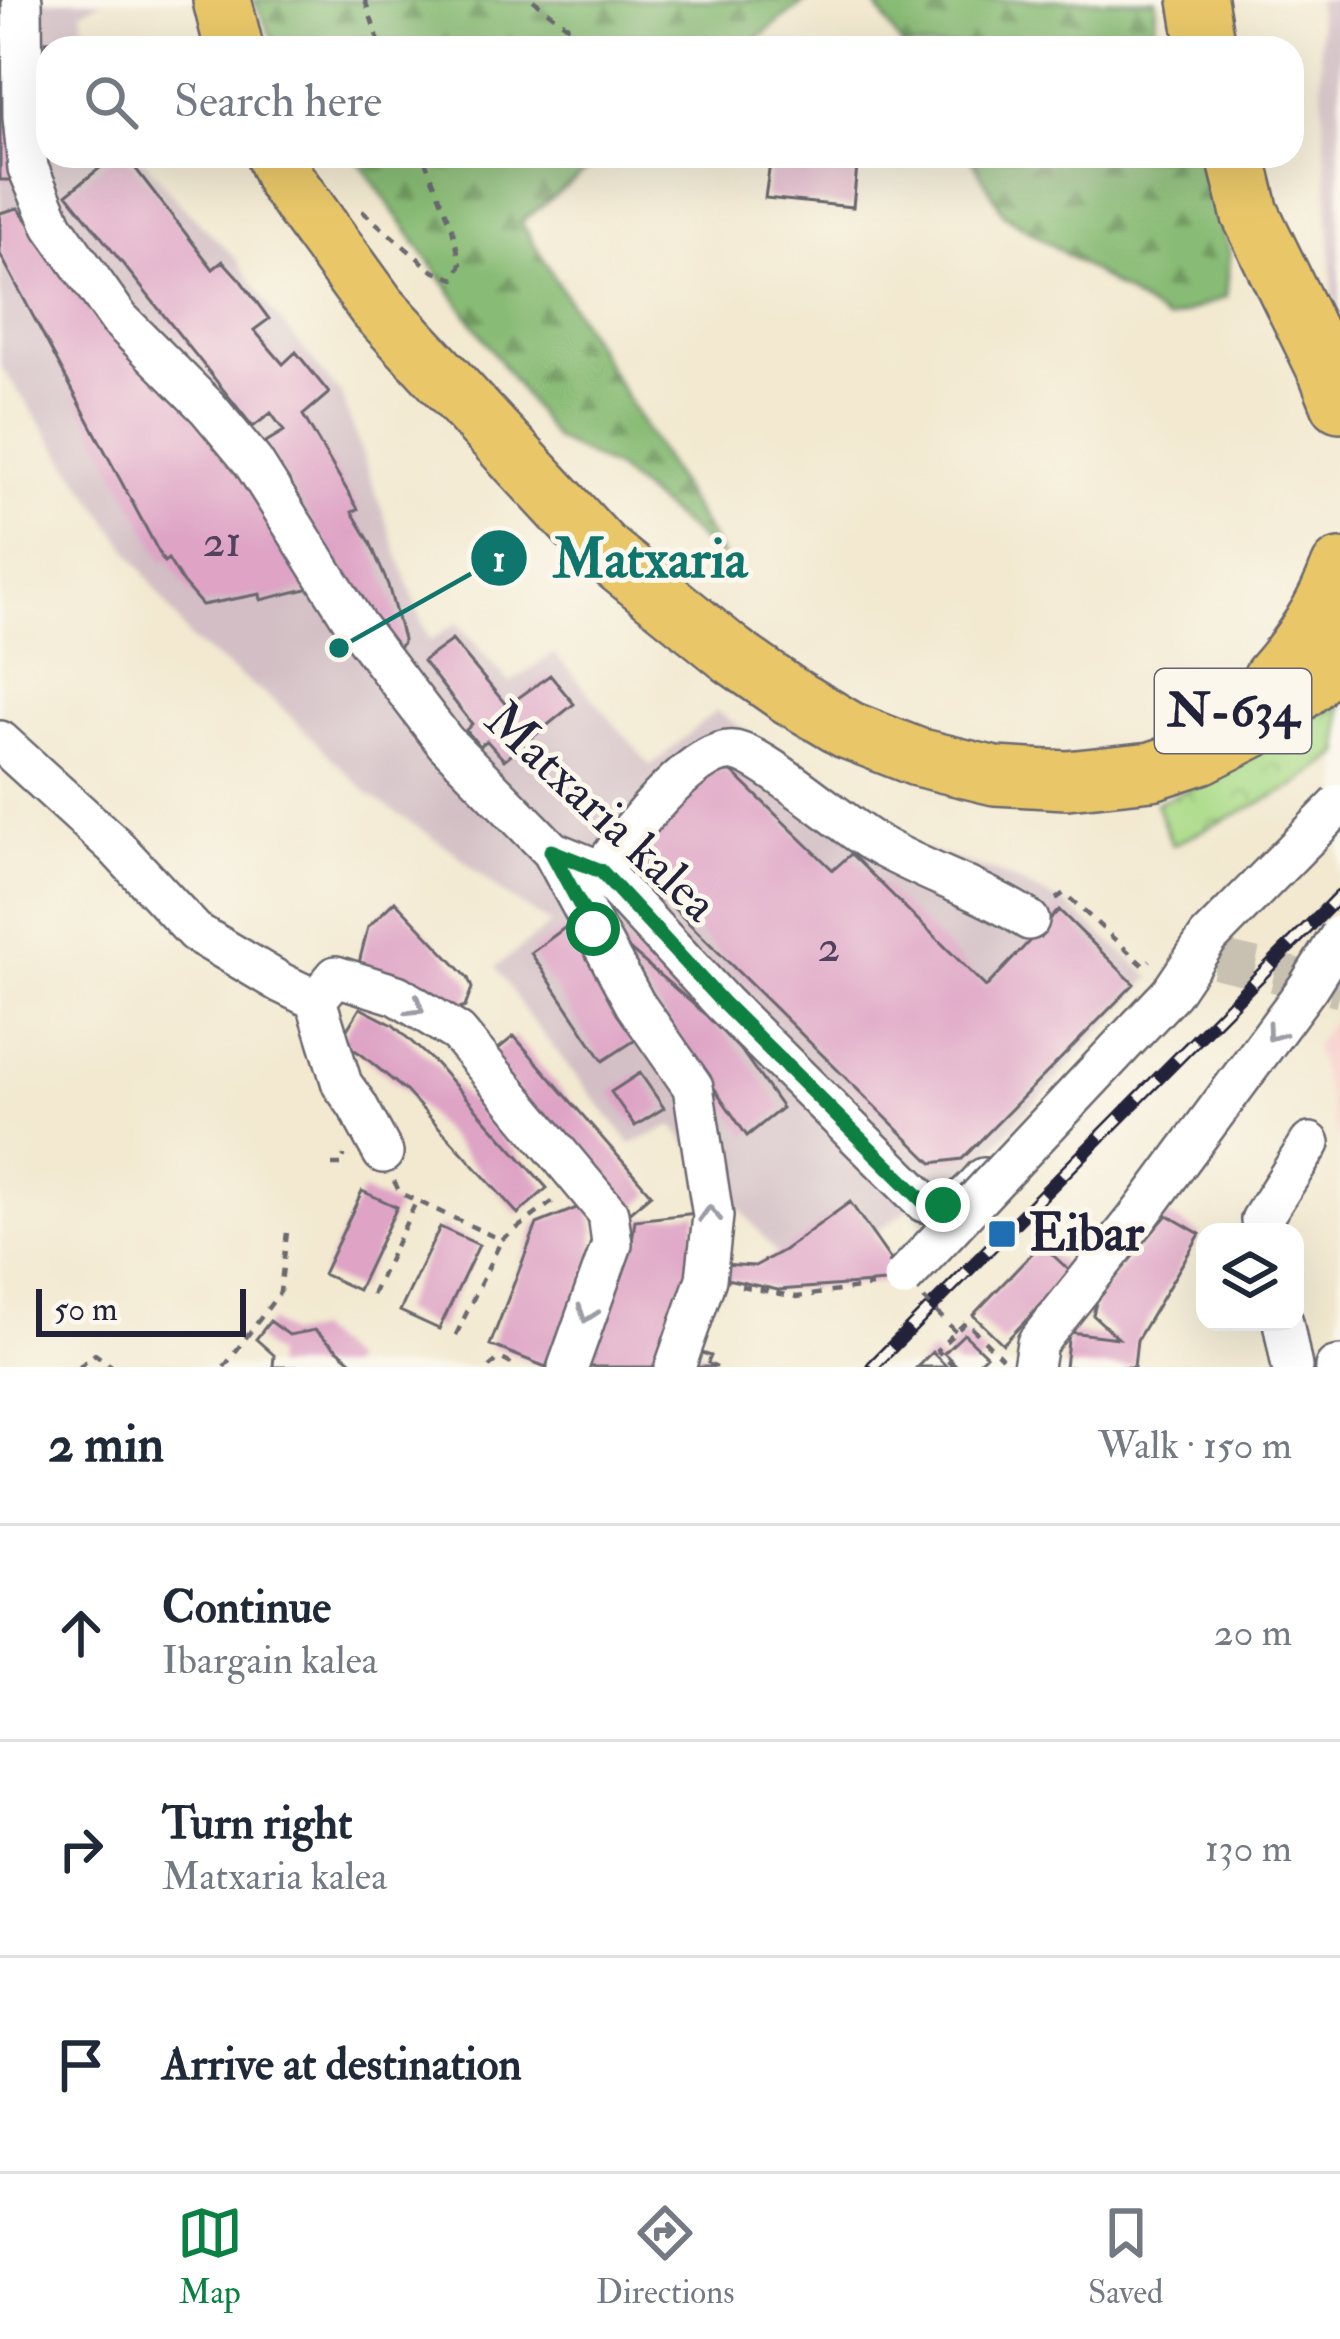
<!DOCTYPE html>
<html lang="en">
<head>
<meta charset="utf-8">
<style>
  :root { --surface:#fff; --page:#f6f6f7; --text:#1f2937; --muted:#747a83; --line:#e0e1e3; --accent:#0b8043 }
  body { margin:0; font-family:"IM FELL Double Pica",serif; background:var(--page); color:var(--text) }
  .controls { position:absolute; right:36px; bottom:36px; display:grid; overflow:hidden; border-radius:24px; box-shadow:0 12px 48px #0002 }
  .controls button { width:108px; height:108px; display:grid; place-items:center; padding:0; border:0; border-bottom:3px solid var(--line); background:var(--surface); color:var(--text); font:60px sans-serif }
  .scale { position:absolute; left:36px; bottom:30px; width:210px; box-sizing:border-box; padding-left:12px; border:6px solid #22223b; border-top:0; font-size:33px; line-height:42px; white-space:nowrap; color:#22223b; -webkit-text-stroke:9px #fbf7ec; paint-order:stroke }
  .stop { position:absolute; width:36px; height:36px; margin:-27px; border:9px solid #0b8043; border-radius:50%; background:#fff }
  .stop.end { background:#0b8043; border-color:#fff; box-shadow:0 3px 12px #0008 }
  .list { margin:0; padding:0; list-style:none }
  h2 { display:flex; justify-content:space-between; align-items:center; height:156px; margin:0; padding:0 48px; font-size:51px }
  h2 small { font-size:39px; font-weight:400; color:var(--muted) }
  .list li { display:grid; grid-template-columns:78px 1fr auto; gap:36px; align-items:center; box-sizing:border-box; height:216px; padding:0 48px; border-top:3px solid var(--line) }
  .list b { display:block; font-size:45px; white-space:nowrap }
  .list p { margin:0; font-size:39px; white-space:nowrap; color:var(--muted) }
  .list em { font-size:39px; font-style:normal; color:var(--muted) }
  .icon { flex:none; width:66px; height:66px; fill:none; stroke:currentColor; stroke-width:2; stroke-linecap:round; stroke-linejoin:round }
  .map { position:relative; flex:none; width:1340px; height:1367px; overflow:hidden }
  .search { position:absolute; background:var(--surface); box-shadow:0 12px 48px #0002; left:36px; right:36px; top:36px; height:132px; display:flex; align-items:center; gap:30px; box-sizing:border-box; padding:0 42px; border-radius:36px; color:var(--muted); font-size:45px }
  .sheet { height:804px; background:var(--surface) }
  nav { display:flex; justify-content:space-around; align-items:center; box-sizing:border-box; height:168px; border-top:3px solid var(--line); background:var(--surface); font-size:33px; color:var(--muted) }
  nav a { display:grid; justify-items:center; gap:6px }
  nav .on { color:var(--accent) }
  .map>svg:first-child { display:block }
</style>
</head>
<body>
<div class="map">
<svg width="1340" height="1367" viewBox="0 0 1340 1367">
  <defs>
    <pattern id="forest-firs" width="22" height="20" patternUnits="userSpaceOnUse" patternTransform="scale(3)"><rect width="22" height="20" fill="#88bb75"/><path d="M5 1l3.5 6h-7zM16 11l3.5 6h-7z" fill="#6f9861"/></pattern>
    <pattern id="park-crowns" width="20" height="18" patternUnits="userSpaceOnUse" patternTransform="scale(3)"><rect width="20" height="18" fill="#abdb89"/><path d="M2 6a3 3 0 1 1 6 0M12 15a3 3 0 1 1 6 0" fill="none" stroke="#93bc77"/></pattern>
  </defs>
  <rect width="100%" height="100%" fill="#fbf7ec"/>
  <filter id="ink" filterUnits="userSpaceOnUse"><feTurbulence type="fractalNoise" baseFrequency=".00833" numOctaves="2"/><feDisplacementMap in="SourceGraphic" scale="24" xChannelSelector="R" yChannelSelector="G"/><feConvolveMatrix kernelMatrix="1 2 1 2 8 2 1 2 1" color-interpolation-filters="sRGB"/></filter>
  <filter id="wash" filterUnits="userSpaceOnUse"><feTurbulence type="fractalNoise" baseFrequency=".004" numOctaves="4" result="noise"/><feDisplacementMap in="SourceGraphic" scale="48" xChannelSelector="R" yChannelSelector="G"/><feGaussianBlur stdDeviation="2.7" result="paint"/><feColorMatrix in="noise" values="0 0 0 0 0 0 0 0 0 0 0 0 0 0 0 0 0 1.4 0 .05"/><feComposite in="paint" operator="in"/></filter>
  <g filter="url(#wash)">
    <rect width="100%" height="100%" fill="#f2e9d0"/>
    <path fill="#f7d0ce" d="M 1336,1014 L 1340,1020 L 1340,1145 L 1314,1046 Z"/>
    <path fill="#d2bec4" d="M 0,0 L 102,0 L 81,12 L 90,48 L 48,48 L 48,156 L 141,156 L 174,197 L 237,260 L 272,311 L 341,395 L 429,641 L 457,623 L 510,683 L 554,653 L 651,766 L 716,711 L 821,780 L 906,844 L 1001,874 L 1065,904 L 1151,977 L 955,1189 L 936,1189 L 874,1234 L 899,1272 L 790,1270 L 673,1126 L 631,1144 L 528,1016 L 496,967 L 551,924 L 502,893 L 453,851 L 368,794 L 279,705 L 191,640 L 0,365 Z
      M 1317,0 L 1340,0 L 1340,322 L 1334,310 Z"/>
    <path fill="url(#forest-firs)" stroke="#556e58" stroke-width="3" d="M 254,0 L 807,0 L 745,48 L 277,48 Z
      M 873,0 L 1156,0 L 1155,31 L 1161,48 L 903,48 Z
      M 355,156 L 605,156 L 521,222 L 723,558 L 616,469 L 555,439 Z
      M 970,156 L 1197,156 L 1230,252 L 1226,297 L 1167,320 L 1004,214 Z"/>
    <path fill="url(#park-crowns)" stroke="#667e62" stroke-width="3" d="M 1340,705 L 1340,753 L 1295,786 L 1172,845 L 1156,803 L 1205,783 L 1317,714 Z"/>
    <g id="blocks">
      <path fill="#dea3c5" d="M 0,0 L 8,0 L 15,180 L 0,180 Z
        M 65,40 L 66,48 L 47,48 L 46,41 Z
        M 115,156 L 126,156 L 213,269 L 223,261 L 241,281 L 269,319 L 254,330 L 283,364 L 296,352 L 329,393 L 303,415 L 358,509 L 352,512 L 370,542 L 388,585 L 403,639 L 403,643 L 398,648 L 388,645 L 264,443 L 284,431 L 271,413 L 253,427 L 67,194 Z
        M 771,156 L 858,156 L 853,207 L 765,198 Z
        M 18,208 L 113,331 L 227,440 L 319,586 L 261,600 L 260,594 L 202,605 L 183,583 L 168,559 L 164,562 L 0,254 L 0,213 Z
        M 452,640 L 507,706 L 550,675 L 574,704 L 504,760 L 487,741 L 479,746 L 466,730 L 472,724 L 423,661 Z
        M 702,772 L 732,772 L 833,870 L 851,854 L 986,987 L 1059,910 L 1134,984 L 962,1159 L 932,1163 L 632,867 L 634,841 Z
        M 395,901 L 468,978 L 472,988 L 465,1007 L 457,1010 L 359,963 L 368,927 Z
        M 571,923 L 646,1033 L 603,1061 L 531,953 Z
        M 621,942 L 706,1015 L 743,1053 L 782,1108 L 747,1136 L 618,947 Z
        M 360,1008 L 393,1025 L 436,1064 L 547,1188 L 518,1214 L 406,1091 L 361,1054 L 340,1041 Z
        M 514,1036 L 651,1194 L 626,1215 L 487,1058 Z
        M 640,1073 L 664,1108 L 635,1126 L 611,1092 Z
        M 362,1191 L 397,1207 L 358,1290 L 323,1274 Z
        M 850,1202 L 899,1272 L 885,1282 L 778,1290 L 717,1277 L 721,1264 L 755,1266 L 784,1250 Z
        M 589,1203 L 595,1230 L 593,1262 L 546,1367 L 490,1345 L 537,1224 Z
        M 697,1213 L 689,1267 L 659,1367 L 588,1367 L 631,1249 L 635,1220 Z
        M 1167,1215 L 1200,1234 L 1137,1340 L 1134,1367 L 1065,1367 L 1069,1332 L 1118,1338 L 1093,1315 L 1098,1295 Z
        M 440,1227 L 479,1245 L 439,1329 L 400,1311 Z
        M 1041,1244 L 1072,1273 L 1003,1344 L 973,1315 Z
        M 270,1321 L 289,1335 L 315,1330 L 351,1361 L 346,1367 L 273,1367 L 274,1355 L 256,1339 Z
        M 964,1334 L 986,1355 L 974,1367 L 958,1367 L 944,1353 Z
        M 690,1349 L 711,1356 L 708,1363 L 717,1367 L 683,1367 Z
        M 932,1352 L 947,1367 L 917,1367 Z"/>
    </g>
  </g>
  <g filter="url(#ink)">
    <use href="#blocks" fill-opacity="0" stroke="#6b686f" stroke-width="3"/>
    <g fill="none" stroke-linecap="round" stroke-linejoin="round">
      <path stroke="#c8c1b2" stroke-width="39" stroke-dasharray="39 20" stroke-linecap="butt" d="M 1217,959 L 1340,988"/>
      <g stroke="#6b686f" stroke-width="44">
        <path id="minor" d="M 22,0 L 23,117 L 28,168 L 53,226 L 119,319 L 208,408 L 253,462 L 356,625 L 445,742 L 552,851 L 601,871 L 723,1003 L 924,1202 C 957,1208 963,1202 984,1178
          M 0,741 L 114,845 L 195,932 L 281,983 L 316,1000
          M 552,851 L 635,1004 L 693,1087 L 713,1216 L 706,1279 L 675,1367
          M 601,871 C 623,840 693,746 734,751 C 762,754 843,825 873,842 C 923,872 980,888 1029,920
          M 316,1000 L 336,976 L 397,995 L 458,1033 L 608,1213 L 612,1244 L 568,1367
          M 316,1000 L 342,1084 L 357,1105 L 383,1153
          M 1264,1232 L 1261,1220 L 1310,1143
          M 1283,1322 L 1292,1367
          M 1033,1367 L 1037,1343 L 1138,1217
          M 1335,1367 L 1340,1366"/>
      </g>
      <g stroke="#6b686f" stroke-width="62">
        <path id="highway" d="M 222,0 L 234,48
          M 1198,0 L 1206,48
          M 275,156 L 286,181 L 377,307 L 601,549 L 732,655 L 789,695 L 848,730 L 917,757 L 995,776 L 1067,780 L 1152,771 L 1201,755 L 1254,728 L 1310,683 L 1340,649
          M 1236,156 L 1250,213 L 1328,373 L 1340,403
          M 1272,678 C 1302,644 1324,611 1340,568"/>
      </g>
      <path stroke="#6b686f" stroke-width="4.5" stroke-dasharray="9 9" stroke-linecap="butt" d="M 365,0 L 381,48
        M 533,0 L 597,48
        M 362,211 L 433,271 L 455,279 L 461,264 L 451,224 L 423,156
        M 1056,899 L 1064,893 L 1144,966 L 1150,960
        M 332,1165 L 343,1165 L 344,1155
        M 394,1181 L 400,1193 L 501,1240 L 555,1200
        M 741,1286 L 797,1297 L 872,1286
        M 372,1295 L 416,1202
        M 456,1335 L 500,1243
        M 79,1367 L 95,1354 L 113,1367
        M 224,1367 L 280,1292 L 287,1232
        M 489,1367 L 500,1358 L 517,1367
        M 954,1367 L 937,1350 L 966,1322 L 1002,1358"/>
      <use href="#minor" stroke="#fff" stroke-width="39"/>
      <use href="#highway" stroke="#e9c769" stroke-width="57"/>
      <g stroke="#22223b" stroke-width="14">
        <path id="rail" d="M 872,1367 L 1340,895"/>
      </g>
      <use href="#rail" stroke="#fbf7ec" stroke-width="9" stroke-dasharray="27" stroke-linecap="butt"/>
      <g stroke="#6b686f" stroke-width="44" stroke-linecap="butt">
        <path id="minor-bridge" d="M 1138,1217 L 1308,987 L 1340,936
          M 903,1278 L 1171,993 L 1208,938 L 1340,804"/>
      </g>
      <path stroke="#6b686f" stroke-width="4.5" stroke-dasharray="9 9" stroke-linecap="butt" d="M 924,1299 L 956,1332"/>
      <use href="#minor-bridge" stroke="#fff" stroke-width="39"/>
    </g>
    <defs><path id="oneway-chevron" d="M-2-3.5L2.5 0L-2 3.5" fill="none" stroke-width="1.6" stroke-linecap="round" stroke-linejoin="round" transform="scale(3)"/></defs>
    <g stroke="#9c9ca7">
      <use href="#oneway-chevron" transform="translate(416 1007) rotate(31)"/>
      <use href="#oneway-chevron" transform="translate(1274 1033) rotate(126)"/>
      <use href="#oneway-chevron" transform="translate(710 1214) rotate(-92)"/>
      <use href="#oneway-chevron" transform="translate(587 1314) rotate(109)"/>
    </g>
  </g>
  <g fill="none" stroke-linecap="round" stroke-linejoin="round" filter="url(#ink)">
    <path stroke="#0b8043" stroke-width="15" d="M 593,929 L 551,851 L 601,871 L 723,1003 L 924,1202 L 943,1205"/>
  </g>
  <rect fill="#1f6fb2" stroke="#fbf7ec" stroke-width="4.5" x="987" y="1219" width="30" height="30" rx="6"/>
  <g text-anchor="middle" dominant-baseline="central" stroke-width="10" stroke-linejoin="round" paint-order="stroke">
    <g font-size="45" fill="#51425e">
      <text x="222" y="542">21</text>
      <text x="829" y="947">2</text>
    </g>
    <rect fill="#fbf7ec" stroke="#636270" stroke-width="3" x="1155" y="669" width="156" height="84" rx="9"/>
    <g font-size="48" font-weight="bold" fill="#22223b">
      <text x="1233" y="711">N-634</text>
    </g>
    <g font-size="51" fill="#22223b" stroke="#fbf7ec">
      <text transform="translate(601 812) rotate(43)">Matxaria kalea</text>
    </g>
    <g font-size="51" font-weight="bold" fill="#22223b" stroke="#fbf7ec" text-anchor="start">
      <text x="1029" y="1234">Eibar</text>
    </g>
  </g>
  <path fill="none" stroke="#0f766e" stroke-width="4.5" d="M339 648L499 558"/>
  <g fill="#0f766e" stroke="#fbf7ec" stroke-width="4.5">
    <circle cx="339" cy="648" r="12"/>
    <circle cx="499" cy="558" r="30"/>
  </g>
  <g font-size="36" text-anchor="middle" font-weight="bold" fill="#fff">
    <text x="499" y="571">1</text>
  </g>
  <g font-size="54" text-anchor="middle" font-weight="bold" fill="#0f766e" stroke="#fbf7ec" stroke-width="10" stroke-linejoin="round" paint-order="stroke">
    <text x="650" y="577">Matxaria</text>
  </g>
</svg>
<div class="controls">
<button><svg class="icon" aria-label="layers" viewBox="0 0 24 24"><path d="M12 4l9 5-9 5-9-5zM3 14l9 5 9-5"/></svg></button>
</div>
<div class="scale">50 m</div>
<div class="stop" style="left:593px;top:929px"></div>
<div class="stop end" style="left:943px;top:1205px"></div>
<div class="search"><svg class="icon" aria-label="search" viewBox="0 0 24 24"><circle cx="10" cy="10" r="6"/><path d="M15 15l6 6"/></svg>Search here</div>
</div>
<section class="sheet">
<h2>2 min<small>Walk · 150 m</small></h2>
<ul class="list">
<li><svg class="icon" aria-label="ahead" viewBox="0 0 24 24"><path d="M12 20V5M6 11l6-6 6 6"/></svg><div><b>Continue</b><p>Ibargain kalea</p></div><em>20 m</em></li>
<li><svg class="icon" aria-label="right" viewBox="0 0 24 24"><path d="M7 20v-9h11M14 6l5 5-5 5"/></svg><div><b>Turn right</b><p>Matxaria kalea</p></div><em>130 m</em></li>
<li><svg class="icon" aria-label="arrive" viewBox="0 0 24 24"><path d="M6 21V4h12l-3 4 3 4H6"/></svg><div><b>Arrive at destination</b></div></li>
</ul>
</section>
<nav>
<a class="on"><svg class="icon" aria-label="map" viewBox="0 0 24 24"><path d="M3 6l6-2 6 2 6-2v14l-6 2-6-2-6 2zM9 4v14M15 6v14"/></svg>Map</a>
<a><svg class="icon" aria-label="directions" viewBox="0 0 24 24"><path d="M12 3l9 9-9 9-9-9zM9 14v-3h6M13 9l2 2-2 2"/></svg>Directions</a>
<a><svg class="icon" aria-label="saved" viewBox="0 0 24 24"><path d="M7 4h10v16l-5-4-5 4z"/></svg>Saved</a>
</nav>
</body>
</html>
